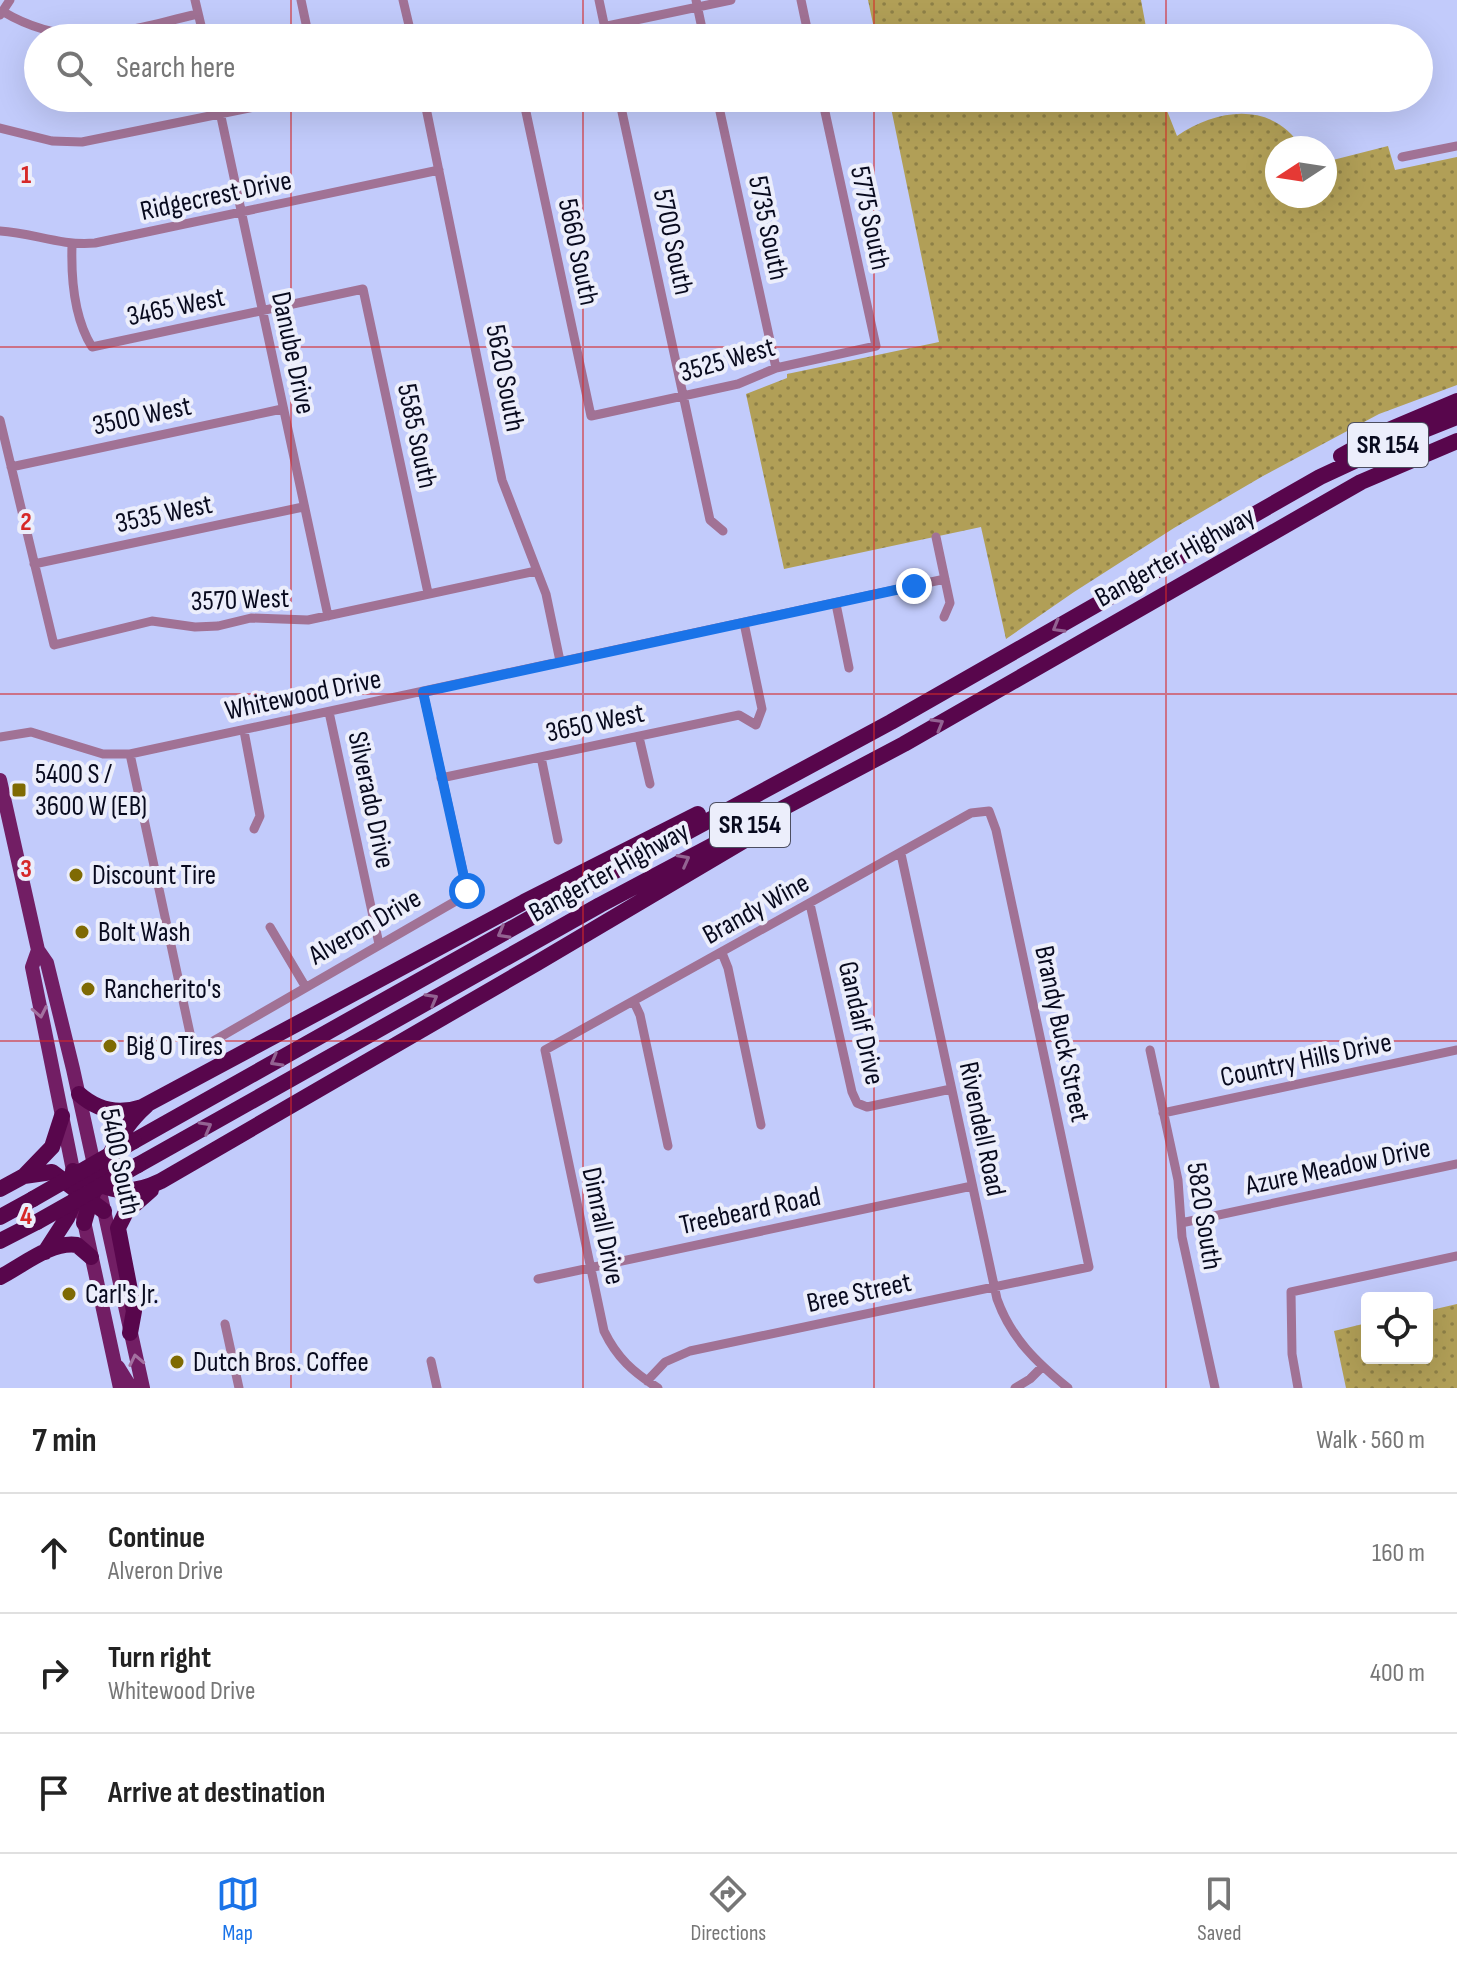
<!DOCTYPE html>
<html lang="en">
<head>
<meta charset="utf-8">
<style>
  :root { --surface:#fff; --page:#f6f6f6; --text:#222; --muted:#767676; --line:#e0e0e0; --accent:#1a73e8 }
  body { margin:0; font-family:"Sofia Sans Condensed",sans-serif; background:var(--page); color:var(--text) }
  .controls { position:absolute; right:24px; bottom:24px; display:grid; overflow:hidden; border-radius:8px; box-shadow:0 8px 32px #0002 }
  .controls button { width:72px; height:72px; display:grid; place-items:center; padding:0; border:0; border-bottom:2px solid var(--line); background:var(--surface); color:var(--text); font:40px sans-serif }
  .compass { position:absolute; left:1265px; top:136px; width:72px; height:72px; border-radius:50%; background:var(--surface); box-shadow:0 8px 32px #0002; rotate:258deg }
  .stop { position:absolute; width:24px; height:24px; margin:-18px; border:6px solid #1a73e8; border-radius:50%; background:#fff }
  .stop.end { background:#1a73e8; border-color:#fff; box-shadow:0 2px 8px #0008 }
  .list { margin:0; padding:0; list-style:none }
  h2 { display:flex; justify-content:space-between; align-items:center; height:104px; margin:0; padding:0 32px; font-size:34px }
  h2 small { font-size:26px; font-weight:400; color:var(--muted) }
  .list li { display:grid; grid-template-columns:52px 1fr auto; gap:24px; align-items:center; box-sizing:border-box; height:120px; padding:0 32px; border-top:2px solid var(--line) }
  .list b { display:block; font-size:30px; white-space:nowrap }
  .list p { margin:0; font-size:26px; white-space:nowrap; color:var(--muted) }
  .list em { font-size:26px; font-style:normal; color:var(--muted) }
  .icon { flex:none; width:44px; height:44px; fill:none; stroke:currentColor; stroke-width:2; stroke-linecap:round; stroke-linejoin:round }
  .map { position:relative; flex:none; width:1457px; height:1388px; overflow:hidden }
  .search { position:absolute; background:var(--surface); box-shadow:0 8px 32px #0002; left:24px; right:24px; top:24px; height:88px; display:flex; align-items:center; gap:20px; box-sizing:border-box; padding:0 28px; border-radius:44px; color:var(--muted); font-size:30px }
  .sheet { height:464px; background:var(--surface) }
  nav { display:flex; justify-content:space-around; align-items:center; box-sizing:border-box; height:112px; border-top:2px solid var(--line); background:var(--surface); font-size:22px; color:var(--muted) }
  nav a { display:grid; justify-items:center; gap:4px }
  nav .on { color:var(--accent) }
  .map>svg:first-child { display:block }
</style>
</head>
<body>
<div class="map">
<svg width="1457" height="1388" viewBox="0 0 1457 1388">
  <defs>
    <pattern id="grass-dots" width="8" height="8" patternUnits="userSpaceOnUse" patternTransform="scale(2)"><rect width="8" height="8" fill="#b19f57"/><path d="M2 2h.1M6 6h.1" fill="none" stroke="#8e8047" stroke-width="1.8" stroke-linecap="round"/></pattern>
  </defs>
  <rect width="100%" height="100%" fill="#c2cbfb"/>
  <path fill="url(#grass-dots)" d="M 868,0 L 1141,0 L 1148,38 L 876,38 Z
    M 889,98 L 1162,98 L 1177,136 C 1218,108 1273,101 1302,148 L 1277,148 L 1277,196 L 1325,196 L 1325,162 L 1388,146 L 1395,170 L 1457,157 L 1457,385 L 1379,414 L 1263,476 L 1174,528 L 1074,592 L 1006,639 L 981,527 L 784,569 L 746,394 L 787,378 L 787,374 L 939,342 Z
    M 1457,1304 L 1457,1388 L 1346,1388 L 1334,1331 L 1367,1323 L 1367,1358 L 1427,1358 L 1427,1311 Z"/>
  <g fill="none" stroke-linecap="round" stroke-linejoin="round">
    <path stroke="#a17295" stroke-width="9" d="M 195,0 L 204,38
      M 301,0 L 309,38
      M 403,0 L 412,38
      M 599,0 L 607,38
      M 696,0 L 704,38
      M 801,0 L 809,38
      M 2,11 C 72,53 125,30 198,14
      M 0,15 L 10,0
      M 550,38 L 731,0
      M 217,98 L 328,616
      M 424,98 L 502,480 L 546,594 L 560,661
      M 523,98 L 591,416 L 738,384 L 776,368 L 876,346 L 822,98
      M 619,98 L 710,520 L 723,531
      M 717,98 L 776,368
      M 0,128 L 52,141 L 82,142 L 298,98
      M 1402,157 L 1457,146
      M 0,231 C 34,233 59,246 95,243 L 439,170
      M 72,245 C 71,278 74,318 92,347 L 363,289 L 428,593
      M 0,420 L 54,645 L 152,621 L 195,627 L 218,626 L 251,618 L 308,620 L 536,571
      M 11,467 L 282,409
      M 936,537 L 950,603 L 944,617
      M 34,564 L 303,507
      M 836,604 L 849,668
      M 329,712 L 379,944
      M 244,731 L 260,816 L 254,829
      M 0,737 L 31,732 L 103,754 L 130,754 L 945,579
      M 639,737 L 650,784
      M 130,754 L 191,1038 L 195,1044 L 203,1047 L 468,894 L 423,692
      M 541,757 L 558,840
      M 441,778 L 739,715 L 756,725 L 762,709 L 744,623
      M 901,854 L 997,1299 C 1011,1338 1036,1362 1068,1388
      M 810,904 L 852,1092 L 857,1103 L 867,1107 L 951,1089
      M 270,927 L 305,986
      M 722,953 L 728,968 L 761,1125
      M 634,1002 L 640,1015 L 668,1146
      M 1150,1050 L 1178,1180 L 1182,1237 L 1215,1388
      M 1163,1113 L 1457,1050
      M 1181,1223 L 1457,1164
      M 538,1279 L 972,1186
      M 225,1324 L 239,1388
      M 431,1361 L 437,1388
      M 647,1381 L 665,1362 L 690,1351 L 1089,1267 L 996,830 L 989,811 L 971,813 L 545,1050 L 604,1331 C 617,1358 633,1372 658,1388
      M 1015,1388 L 1030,1379 L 1042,1367
      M 1298,1388 L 1292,1354 L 1291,1292 L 1457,1256"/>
    <path stroke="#721e64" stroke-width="14" d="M 0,780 L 38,950 L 47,963 L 73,1069 L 143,1388
      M 38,950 L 32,967 L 75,1180
      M 82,1212 L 120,1388
      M 118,1367 L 131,1388"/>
    <path stroke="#58064c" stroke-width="16" d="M 1341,456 L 1386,431 L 1457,401
      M 79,1094 C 97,1110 118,1115 142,1107 L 524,902 L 698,814
      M 134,1141 L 589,885 L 891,722 L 1320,477 L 1404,438 L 1457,417
      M 138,1165 L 600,905 L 904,744 L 1361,482 L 1457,441
      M 73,1171 C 107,1189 124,1199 161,1181 L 537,963 L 755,834
      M 24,1176 L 52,1147 L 62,1116
      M 0,1189 L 24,1176 L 52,1172 L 104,1211
      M 0,1217 L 33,1199
      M 84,1223 C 94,1184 115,1133 146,1106
      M 0,1241 L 37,1222
      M 45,1252 L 67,1218 L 78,1193
      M 0,1277 C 22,1266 51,1241 77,1245 L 91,1257
      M 130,1333 L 134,1311 L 118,1228 L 126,1212 L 151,1190"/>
    <path stroke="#58064c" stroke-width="16" d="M 33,1199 L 134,1141
      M 37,1222 L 138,1165"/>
  </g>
  <defs><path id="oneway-chevron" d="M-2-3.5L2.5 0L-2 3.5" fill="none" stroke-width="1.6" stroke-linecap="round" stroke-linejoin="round" transform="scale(2)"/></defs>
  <g stroke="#936392">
    <use href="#oneway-chevron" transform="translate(1058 627) rotate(150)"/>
    <use href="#oneway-chevron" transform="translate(938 724) rotate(-30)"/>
    <use href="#oneway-chevron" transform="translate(684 860) rotate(-28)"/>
    <use href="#oneway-chevron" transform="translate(503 933) rotate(151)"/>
    <use href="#oneway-chevron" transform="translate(432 999) rotate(-29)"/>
    <use href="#oneway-chevron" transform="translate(276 1061) rotate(151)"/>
    <use href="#oneway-chevron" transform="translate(206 1127) rotate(-29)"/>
  </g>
  <g stroke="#a371a0">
    <use href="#oneway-chevron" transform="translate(40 1012) rotate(79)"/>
    <use href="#oneway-chevron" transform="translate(136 1360) rotate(-102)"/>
  </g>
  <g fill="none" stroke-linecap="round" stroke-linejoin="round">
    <path stroke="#1a73e8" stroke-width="10" d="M 467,891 L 423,692 L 914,586"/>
  </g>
  <path fill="none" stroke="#d62828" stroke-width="2" stroke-opacity="0.55" d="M 291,0 L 291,38M 583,0 L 583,38M 874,0 L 874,38M 1166,0 L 1166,38M 291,98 L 291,1388M 583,98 L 583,1388M 874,98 L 874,1388M 1166,98 L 1166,1388M 0,347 L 1457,347M 0,694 L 1457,694M 0,1041 L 1457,1041"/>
  <g fill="#7f6a03" stroke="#eceefb" stroke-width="3">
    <rect x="11" y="782" width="16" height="16" rx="4"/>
    <circle cx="76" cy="875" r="8"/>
    <circle cx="82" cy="932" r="8"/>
    <circle cx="88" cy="989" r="8"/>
    <circle cx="110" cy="1046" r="8"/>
    <circle cx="69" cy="1294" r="8"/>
    <circle cx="177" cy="1362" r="8"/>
  </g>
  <g text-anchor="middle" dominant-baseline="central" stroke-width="8" stroke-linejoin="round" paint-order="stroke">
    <g fill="#eceefb" stroke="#4c4e60" stroke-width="2">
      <rect x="1348" y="423" width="80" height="44" rx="6"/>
      <rect x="710" y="803" width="80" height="44" rx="6"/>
    </g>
    <g font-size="26" font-weight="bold" fill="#080a1e">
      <text x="1388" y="445">SR 154</text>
      <text x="750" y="825">SR 154</text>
    </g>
    <g font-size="28" fill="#080a1e" stroke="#eceefb">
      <text transform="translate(216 196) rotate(-12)">Ridgecrest Drive</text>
      <text transform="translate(870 218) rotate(78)">5775 South</text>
      <text transform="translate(768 228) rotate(78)">5735 South</text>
      <text transform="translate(673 242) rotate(78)">5700 South</text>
      <text transform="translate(578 252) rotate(78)">5660 South</text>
      <text transform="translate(176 307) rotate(-12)">3465 West</text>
      <text transform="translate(293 353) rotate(78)">Danube Drive</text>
      <text transform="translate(727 360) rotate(-16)">3525 West</text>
      <text transform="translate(505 378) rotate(79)">5620 South</text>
      <text transform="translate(142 416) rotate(-12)">3500 West</text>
      <text transform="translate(417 436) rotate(78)">5585 South</text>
      <text transform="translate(164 514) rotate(-12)">3535 West</text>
      <text transform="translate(1175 557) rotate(-29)">Bangerter Highway</text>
      <text transform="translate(240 600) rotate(-2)">3570 West</text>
      <text transform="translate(303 695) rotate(-12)">Whitewood Drive</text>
      <text transform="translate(595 723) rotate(-12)">3650 West</text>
      <text transform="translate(371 800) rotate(78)">Silverado Drive</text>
      <text transform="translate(609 872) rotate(-29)">Bangerter Highway</text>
      <text transform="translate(756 909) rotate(-29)">Brandy Wine</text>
      <text transform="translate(365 927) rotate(-30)">Alveron Drive</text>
      <text transform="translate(861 1023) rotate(77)">Gandalf Drive</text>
      <text transform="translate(1062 1034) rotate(78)">Brandy Buck Street</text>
      <text transform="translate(1306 1060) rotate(-12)">Country Hills Drive</text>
      <text transform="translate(982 1129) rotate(78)">Rivendell Road</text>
      <text transform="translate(120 1162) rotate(78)">5400 South</text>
      <text transform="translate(1338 1167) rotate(-12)">Azure Meadow Drive</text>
      <text transform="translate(750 1211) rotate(-12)">Treebeard Road</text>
      <text transform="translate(1204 1216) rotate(81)">5820 South</text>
      <text transform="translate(603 1226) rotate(78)">Dimrall Drive</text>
      <text transform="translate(859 1293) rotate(-12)">Bree Street</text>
    </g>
    <g font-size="28" fill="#080a1e" stroke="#eceefb" text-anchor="start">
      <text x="35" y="774">5400 S /<tspan x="35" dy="32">3600 W (EB)</tspan></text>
      <text x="92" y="875">Discount Tire</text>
      <text x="98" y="932">Bolt Wash</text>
      <text x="104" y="989">Rancherito's</text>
      <text x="126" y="1046">Big O Tires</text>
      <text x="85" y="1294">Carl's Jr.</text>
      <text x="193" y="1362">Dutch Bros. Coffee</text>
    </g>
  </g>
  <g font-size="26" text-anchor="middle" font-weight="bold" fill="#d62828" stroke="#eceefb" stroke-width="8" stroke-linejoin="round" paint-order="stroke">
    <text x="26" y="183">1</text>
    <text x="26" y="530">2</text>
    <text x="26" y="877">3</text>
    <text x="26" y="1224">4</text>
  </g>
</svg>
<div class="controls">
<button><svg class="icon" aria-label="locate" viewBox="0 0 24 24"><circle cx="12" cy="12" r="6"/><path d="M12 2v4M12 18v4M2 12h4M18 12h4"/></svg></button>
</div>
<svg class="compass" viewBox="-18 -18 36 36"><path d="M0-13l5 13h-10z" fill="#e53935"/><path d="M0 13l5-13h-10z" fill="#767676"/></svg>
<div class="stop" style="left:467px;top:891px"></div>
<div class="stop end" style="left:914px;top:586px"></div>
<div class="search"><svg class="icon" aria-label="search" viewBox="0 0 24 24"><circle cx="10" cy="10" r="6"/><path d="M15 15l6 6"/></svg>Search here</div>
</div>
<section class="sheet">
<h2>7 min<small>Walk · 560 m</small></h2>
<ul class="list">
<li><svg class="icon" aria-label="ahead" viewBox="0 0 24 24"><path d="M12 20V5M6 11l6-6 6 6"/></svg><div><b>Continue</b><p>Alveron Drive</p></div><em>160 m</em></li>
<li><svg class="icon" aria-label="right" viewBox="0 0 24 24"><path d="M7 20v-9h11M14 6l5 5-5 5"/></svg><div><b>Turn right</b><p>Whitewood Drive</p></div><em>400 m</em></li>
<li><svg class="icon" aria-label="arrive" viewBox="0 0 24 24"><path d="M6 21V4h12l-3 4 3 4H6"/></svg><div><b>Arrive at destination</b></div></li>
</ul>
</section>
<nav>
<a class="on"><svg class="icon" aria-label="map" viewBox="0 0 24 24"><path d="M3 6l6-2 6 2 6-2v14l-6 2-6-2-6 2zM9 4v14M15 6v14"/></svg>Map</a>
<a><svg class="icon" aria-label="directions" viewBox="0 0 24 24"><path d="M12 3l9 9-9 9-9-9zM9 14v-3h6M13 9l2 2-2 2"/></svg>Directions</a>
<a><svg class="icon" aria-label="saved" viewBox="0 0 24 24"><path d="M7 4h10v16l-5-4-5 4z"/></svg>Saved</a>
</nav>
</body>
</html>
